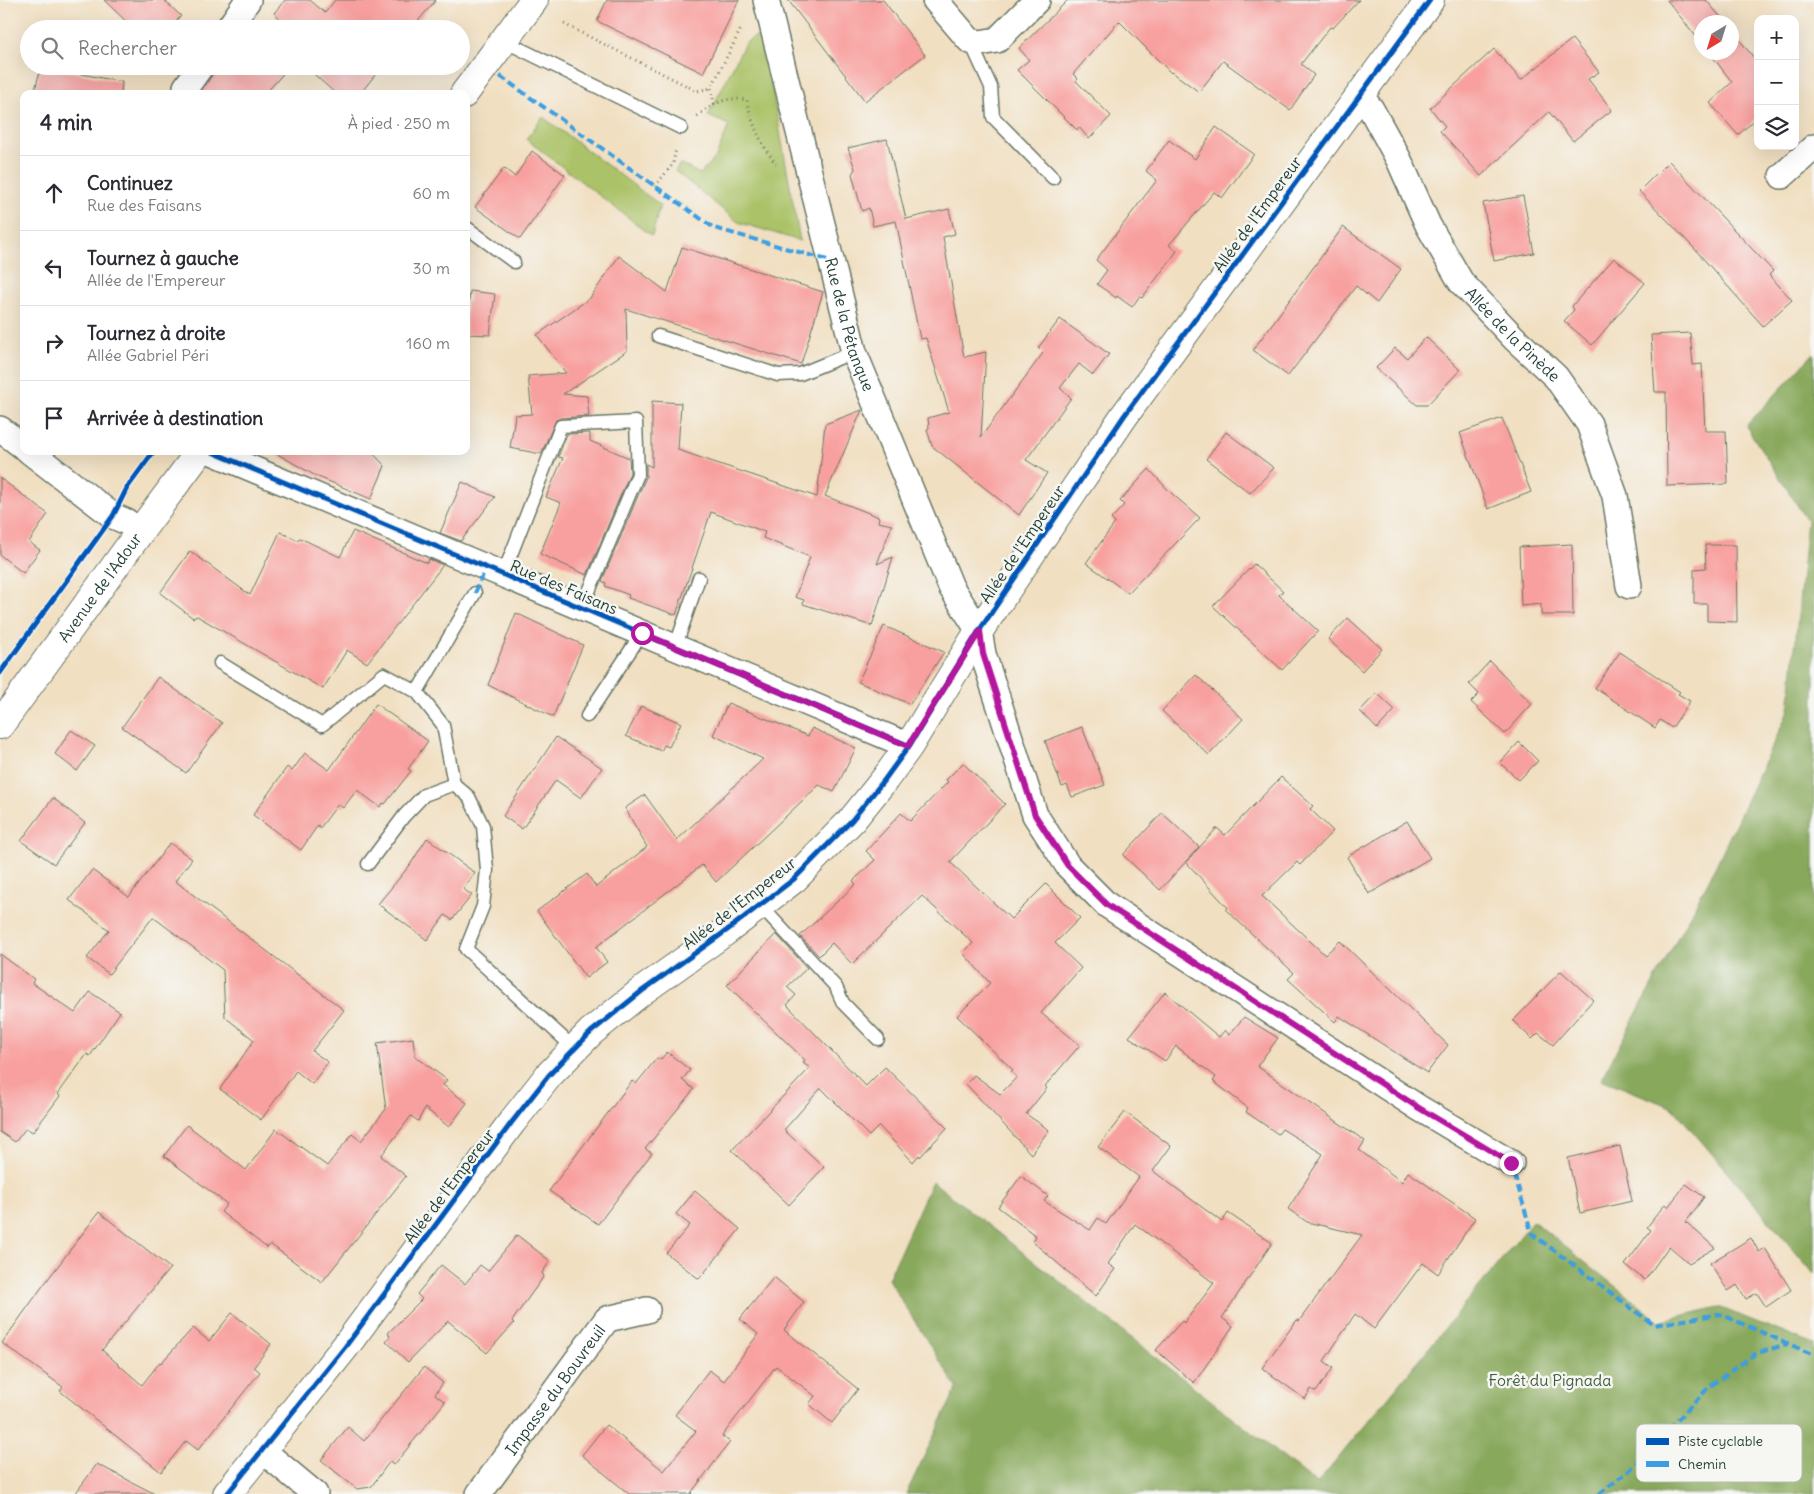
<!DOCTYPE html>
<html lang="fr">
<head>
<meta charset="utf-8">
<style>
  :root { --surface:#fff; --page:#f7f7f7; --text:#2b2b33; --muted:#7c7c81; --line:#e1e1e2 }
  body { margin:0; font-family:Delius,sans-serif; background:var(--page); color:var(--text) }
  .controls { position:absolute; right:15px; top:15px; display:grid; overflow:hidden; border-radius:10px; box-shadow:0 5px 20px #0002 }
  .controls button { width:45px; height:45px; display:grid; place-items:center; padding:0; border:0; border-bottom:1px solid var(--line); background:var(--surface); color:var(--text); font:25px sans-serif }
  .compass { position:absolute; left:1694px; top:15px; width:45px; height:45px; border-radius:50%; background:var(--surface); box-shadow:0 5px 20px #0002; rotate:218deg }
  .stop { position:absolute; width:15px; height:15px; margin:-11px; border:4px solid #b5179e; border-radius:50%; background:#fff }
  .stop.end { background:#b5179e; border-color:#fff; box-shadow:0 1px 5px #0008 }
  .list { margin:0; padding:0; list-style:none }
  h2 { display:flex; justify-content:space-between; align-items:center; height:65px; margin:0; padding:0 20px; font-size:21px }
  h2 small { font-size:16px; font-weight:400; color:var(--muted) }
  .list li { display:grid; grid-template-columns:32px 1fr auto; gap:15px; align-items:center; box-sizing:border-box; height:75px; padding:0 20px; border-top:1px solid var(--line) }
  .list b { display:block; font-size:19px; white-space:nowrap }
  .list p { margin:0; font-size:16px; white-space:nowrap; color:var(--muted) }
  .list em { font-size:16px; font-style:normal; color:var(--muted) }
  .icon { flex:none; width:28px; height:28px; fill:none; stroke:currentColor; stroke-width:2; stroke-linecap:round; stroke-linejoin:round }
  .map { position:relative; flex:none; width:1814px; height:1494px; overflow:hidden }
  .search { position:absolute; background:var(--surface); box-shadow:0 5px 20px #0002; left:20px; top:20px; width:450px; height:55px; display:flex; align-items:center; gap:12px; box-sizing:border-box; padding:0 18px; border-radius:28px; color:var(--muted); font-size:19px }
  .panel { position:absolute; background:var(--surface); box-shadow:0 5px 20px #0002; left:20px; top:90px; width:450px; height:365px; border-radius:10px }
  .map>svg:first-child { display:block }
</style>
</head>
<body>
<div class="map">
<svg width="1814" height="1494" viewBox="0 0 1814 1494">
  <rect width="100%" height="100%" fill="#f6f6f2"/>
  <filter id="ink" filterUnits="userSpaceOnUse"><feTurbulence type="fractalNoise" baseFrequency=".02" numOctaves="2"/><feDisplacementMap in="SourceGraphic" scale="10" xChannelSelector="R" yChannelSelector="G"/><feConvolveMatrix kernelMatrix="1 2 1 2 8 2 1 2 1" color-interpolation-filters="sRGB"/></filter>
  <filter id="wash" filterUnits="userSpaceOnUse"><feTurbulence type="fractalNoise" baseFrequency=".0096" numOctaves="4" result="noise"/><feDisplacementMap in="SourceGraphic" scale="20" xChannelSelector="R" yChannelSelector="G"/><feGaussianBlur stdDeviation="1.12" result="paint"/><feColorMatrix in="noise" values="0 0 0 0 0 0 0 0 0 0 0 0 0 0 0 0 0 1.4 0 .05"/><feComposite in="paint" operator="in"/></filter>
  <g filter="url(#wash)">
    <rect width="100%" height="100%" fill="#f1dfc1"/>
    <path fill="#abc267" stroke="#65804e" d="M 762,33 L 800,241 L 738,222 L 675,171 L 680,164 L 700,174 L 716,157 L 729,125 L 708,116 L 745,43 Z
      M 543,117 L 660,205 L 652,236 L 526,139 Z"/>
    <path fill="#88a85c" stroke="#547248" d="M 1814,353 L 1814,1274 L 1673,1108 L 1601,1079 L 1710,878 L 1789,710 L 1807,520 L 1746,426 Z
      M 932,1181 L 1317,1484 L 1533,1221 L 1659,1321 L 1719,1307 L 1814,1345 L 1814,1494 L 906,1494 L 957,1388 L 888,1279 Z"/>
    <g id="blocks">
      <path fill="#f8a09f" d="M 104,0 L 164,0 L 181,16 L 169,29 L 134,29 Z
        M 285,0 L 310,0 L 325,13 L 335,0 L 436,0 L 411,29 L 291,29 L 274,13 Z
        M 607,0 L 739,0 L 703,73 L 597,21 Z
        M 788,0 L 883,0 L 925,55 L 865,101 Z
        M 1068,0 L 1359,0 L 1333,28 L 1330,27 L 1301,64 L 1314,75 L 1290,110 L 1223,61 L 1199,92 L 1172,72 L 1171,73 L 1119,21 L 1073,74 L 1078,79 L 1076,81 L 1111,116 L 1089,139 L 1079,127 L 1077,130 L 1017,70 L 1029,60 L 1019,48 Z
        M 1667,0 L 1706,0 L 1725,22 L 1702,22 L 1702,44 Z
        M 1732,31 L 1756,60 L 1758,59 L 1758,117 L 1738,135 L 1710,103 L 1732,82 L 1709,52 L 1732,52 Z
        M 1572,39 L 1599,72 L 1588,79 L 1612,110 L 1573,141 L 1549,112 L 1481,176 L 1440,131 L 1445,126 L 1430,108 L 1494,49 L 1521,80 Z
        M 41,66 L 122,82 L 121,94 L 34,94 Z
        M 215,66 L 290,66 L 265,94 L 199,94 L 213,74 Z
        M 305,66 L 382,66 L 360,94 L 336,94 Z
        M 1216,127 L 1254,154 L 1222,198 L 1214,192 L 1169,245 L 1177,251 L 1142,298 L 1139,297 L 1132,307 L 1117,296 L 1116,298 L 1097,284 L 1107,270 L 1096,260 L 1157,180 L 1146,171 L 1169,140 L 1195,159 Z
        M 887,139 L 906,219 L 949,209 L 955,234 L 943,237 L 964,357 L 986,352 L 981,437 L 1043,353 L 1038,348 L 1060,319 L 1109,354 L 1093,375 L 1079,364 L 1060,388 L 1071,398 L 1026,460 L 1047,473 L 1019,515 L 932,446 L 927,429 L 929,428 L 928,418 L 949,412 L 926,338 L 920,339 L 896,221 L 873,226 L 869,208 L 862,211 L 852,174 L 855,169 L 848,148 Z
        M 532,151 L 565,175 L 520,239 L 475,207 L 504,168 L 515,177 Z
        M 1669,161 L 1773,271 L 1769,275 L 1792,300 L 1763,326 L 1692,246 L 1639,191 Z
        M 1523,196 L 1534,253 L 1494,261 L 1483,203 Z
        M 1343,227 L 1401,269 L 1377,303 L 1356,286 L 1288,376 L 1253,350 Z
        M 682,247 L 823,292 L 801,364 L 626,309 L 627,351 L 563,394 L 587,396 L 589,416 L 561,418 L 556,420 L 541,454 L 510,448 L 515,415 L 532,414 L 528,376 L 566,373 L 537,335 L 590,298 L 619,256 L 667,292 Z
        M 1614,258 L 1645,283 L 1592,345 L 1564,321 L 1574,310 L 1572,306 Z
        M 470,291 L 495,294 L 490,335 L 466,334 L 466,302 L 469,302 Z
        M 1690,333 L 1693,365 L 1702,364 L 1705,431 L 1726,431 L 1728,484 L 1667,486 L 1666,392 L 1655,392 L 1651,335 Z
        M 1426,337 L 1460,370 L 1427,405 L 1417,405 L 1376,368 L 1395,348 L 1407,358 Z
        M 652,401 L 681,403 L 678,450 L 817,497 L 825,424 L 862,410 L 825,496 L 879,517 L 878,522 L 892,525 L 877,564 L 893,557 L 872,626 L 803,604 L 804,600 L 795,597 L 810,557 L 763,538 L 765,532 L 711,512 L 676,615 L 628,598 L 629,595 L 605,586 L 606,583 L 602,581 L 646,477 L 646,464 L 652,467 Z
        M 1502,418 L 1531,492 L 1488,509 L 1460,433 Z
        M 1226,432 L 1274,468 L 1250,493 L 1206,459 Z
        M 590,433 L 590,441 L 629,458 L 630,473 L 587,575 L 540,554 L 561,503 L 546,497 L 563,458 L 558,457 L 567,434 Z
        M 272,451 L 371,451 L 385,466 L 371,499 L 316,476 Z
        M 1149,469 L 1169,491 L 1200,518 L 1128,593 L 1086,563 L 1115,523 L 1111,519 L 1124,505 L 1120,501 Z
        M 0,478 L 48,514 L 29,542 L 40,550 L 23,573 L 0,555 Z
        M 462,482 L 495,497 L 461,541 L 440,533 Z
        M 353,531 L 427,563 L 429,559 L 443,565 L 367,663 L 347,650 L 323,689 L 197,616 L 193,618 L 160,593 L 190,551 L 250,595 L 280,532 L 297,540 L 300,538 L 340,557 Z
        M 1572,544 L 1573,615 L 1541,615 L 1541,604 L 1521,606 L 1519,547 Z
        M 1705,545 L 1736,545 L 1737,622 L 1707,621 L 1707,604 L 1694,604 L 1694,569 L 1706,568 Z
        M 1254,564 L 1283,591 L 1279,595 L 1318,631 L 1282,670 L 1213,606 Z
        M 516,613 L 583,645 L 553,717 L 488,685 Z
        M 1348,618 L 1382,649 L 1362,671 L 1328,639 Z
        M 884,626 L 944,652 L 910,704 L 858,682 Z
        M 1620,652 L 1680,692 L 1678,694 L 1690,701 L 1672,728 L 1660,720 L 1655,728 L 1595,688 Z
        M 1490,661 L 1532,704 L 1505,734 L 1471,702 L 1479,694 L 1469,684 Z
        M 1196,675 L 1243,719 L 1209,755 L 1162,711 Z
        M 158,677 L 222,723 L 186,773 L 122,727 Z
        M 1377,693 L 1395,710 L 1377,729 L 1360,711 Z
        M 728,703 L 808,736 L 812,728 L 856,748 L 834,792 L 819,785 L 716,882 L 702,865 L 596,947 L 607,962 L 586,978 L 537,911 L 587,874 L 596,887 L 647,847 L 625,808 L 645,795 L 677,840 L 763,759 L 713,735 Z
        M 376,704 L 428,741 L 408,769 L 411,771 L 385,804 L 383,803 L 380,807 L 357,790 L 343,808 L 338,804 L 320,828 L 318,825 L 301,850 L 253,815 L 287,767 L 292,771 L 305,753 L 329,770 Z
        M 641,706 L 681,723 L 669,747 L 664,745 L 661,751 L 626,736 Z
        M 1082,727 L 1105,785 L 1072,797 L 1067,785 L 1062,787 L 1045,741 Z
        M 71,730 L 95,746 L 77,771 L 55,754 Z
        M 556,737 L 602,768 L 581,798 L 556,780 L 522,829 L 503,816 Z
        M 1519,742 L 1538,761 L 1519,780 L 1500,763 Z
        M 963,763 L 1005,804 L 950,862 L 1011,919 L 1046,884 L 1080,918 L 1055,943 L 1081,968 L 1041,1013 L 1080,1045 L 1045,1086 L 1047,1088 L 1026,1114 L 1049,1130 L 1031,1154 L 966,1084 L 974,1075 L 1000,1094 L 1017,1077 L 1011,1072 L 1013,1070 L 957,1016 L 990,983 L 963,953 L 973,943 L 922,896 L 852,964 L 832,943 L 819,956 L 800,936 L 856,884 L 853,881 L 875,860 L 866,851 L 901,813 L 910,821 L 948,782 L 946,780 Z
        M 1281,777 L 1313,806 L 1310,809 L 1333,831 L 1300,865 L 1297,862 L 1262,896 L 1325,955 L 1340,941 L 1448,1045 L 1427,1073 L 1339,1016 L 1335,1022 L 1288,979 L 1294,973 L 1226,910 L 1228,908 L 1186,862 L 1217,828 L 1225,835 Z
        M 53,798 L 85,823 L 54,864 L 21,841 Z
        M 1162,813 L 1199,847 L 1160,890 L 1123,855 Z
        M 1407,821 L 1430,858 L 1369,894 L 1347,857 Z
        M 427,838 L 475,873 L 463,889 L 472,895 L 452,920 L 445,915 L 427,940 L 378,904 L 410,865 Z
        M 170,843 L 192,859 L 175,881 L 344,1010 L 312,1051 L 328,1062 L 312,1084 L 296,1071 L 261,1120 L 220,1089 L 254,1040 L 225,1017 L 223,970 L 153,917 L 109,974 L 87,958 L 109,930 L 69,900 L 92,870 L 129,897 Z
        M 776,934 L 807,968 L 787,987 L 796,995 L 787,1005 L 866,1086 L 885,1067 L 947,1128 L 920,1157 L 919,1155 L 913,1162 L 879,1126 L 869,1136 L 821,1088 L 784,1130 L 824,1167 L 789,1205 L 732,1150 L 810,1068 L 803,1063 L 805,1060 L 727,985 Z
        M 0,954 L 34,979 L 32,983 L 75,1013 L 90,992 L 120,1012 L 90,1056 L 87,1054 L 58,1094 L 60,1096 L 33,1132 L 26,1128 L 15,1142 L 0,1132 Z
        M 1561,971 L 1593,1000 L 1553,1045 L 1538,1033 L 1532,1039 L 1513,1021 Z
        M 1165,992 L 1219,1037 L 1225,1030 L 1229,1035 L 1244,1017 L 1278,1038 L 1257,1066 L 1365,1141 L 1359,1150 L 1402,1182 L 1408,1172 L 1475,1218 L 1438,1274 L 1423,1263 L 1374,1329 L 1355,1314 L 1324,1361 L 1333,1368 L 1316,1392 L 1311,1389 L 1305,1399 L 1262,1368 L 1297,1320 L 1299,1321 L 1362,1235 L 1307,1222 L 1288,1209 L 1323,1154 L 1282,1129 L 1278,1134 L 1246,1112 L 1248,1108 L 1213,1081 L 1216,1077 L 1176,1046 L 1165,1061 L 1129,1037 Z
        M 413,1038 L 415,1056 L 447,1080 L 443,1085 L 467,1103 L 449,1127 L 425,1108 L 418,1121 L 411,1116 L 381,1156 L 406,1176 L 322,1282 L 270,1244 L 267,1248 L 221,1212 L 227,1204 L 164,1156 L 187,1125 L 246,1170 L 276,1129 L 327,1166 L 352,1134 L 361,1141 L 386,1109 L 377,1043 Z
        M 667,1052 L 690,1070 L 682,1080 L 694,1089 L 645,1149 L 652,1153 L 598,1224 L 549,1191 L 632,1081 L 636,1084 L 657,1058 L 661,1059 Z
        M 1125,1112 L 1171,1146 L 1153,1171 L 1222,1222 L 1228,1213 L 1272,1243 L 1222,1318 L 1233,1326 L 1194,1383 L 1156,1350 L 1182,1321 L 1184,1323 L 1214,1283 L 1135,1224 L 1108,1264 L 1115,1269 L 1096,1296 L 1033,1242 L 1036,1236 L 998,1207 L 1021,1176 L 1048,1196 L 1044,1201 L 1090,1230 L 1098,1218 L 1106,1224 L 1139,1177 L 1098,1147 Z
        M 1620,1146 L 1632,1201 L 1580,1213 L 1568,1158 Z
        M 1686,1184 L 1704,1197 L 1686,1222 L 1715,1248 L 1689,1263 L 1669,1246 L 1645,1280 L 1625,1265 L 1651,1230 L 1647,1227 L 1665,1204 L 1668,1207 Z
        M 695,1191 L 740,1229 L 699,1279 L 666,1253 L 690,1225 L 676,1214 Z
        M 99,1212 L 170,1268 L 102,1350 L 142,1385 L 160,1362 L 161,1363 L 193,1328 L 209,1341 L 232,1313 L 271,1344 L 254,1367 L 260,1372 L 198,1450 L 186,1441 L 161,1472 L 60,1391 L 63,1387 L 2,1343 L 42,1287 Z
        M 517,1235 L 550,1261 L 542,1273 L 544,1276 L 512,1321 L 514,1323 L 487,1353 L 448,1321 L 408,1362 L 386,1341 L 390,1336 L 388,1333 L 422,1299 L 417,1294 L 441,1265 L 465,1284 L 480,1265 L 488,1271 Z
        M 1751,1238 L 1759,1252 L 1765,1248 L 1791,1290 L 1766,1307 L 1757,1293 L 1746,1299 L 1737,1285 L 1728,1291 L 1710,1263 Z
        M 774,1277 L 804,1302 L 784,1330 L 858,1389 L 832,1423 L 809,1404 L 815,1396 L 776,1366 L 722,1436 L 730,1442 L 691,1493 L 692,1494 L 629,1494 L 582,1455 L 606,1425 L 664,1471 L 696,1431 L 675,1415 L 709,1370 L 724,1381 L 758,1334 L 740,1319 Z
        M 424,1367 L 443,1383 L 435,1394 L 445,1402 L 394,1465 L 390,1461 L 371,1487 L 357,1489 L 321,1460 L 348,1427 L 364,1441 Z
        M 97,1464 L 155,1494 L 75,1494 Z"/>
    </g>
  </g>
  <g filter="url(#ink)">
    <use href="#blocks" fill-opacity="0" stroke="#687665" stroke-width="1"/>
    <g fill="none" stroke-linecap="round" stroke-linejoin="round">
      <g stroke="#687665" stroke-width="15">
        <path id="lane" d="M 504,41 L 681,128
          M 970,41 L 991,87 L 993,117 L 1053,178
          M 466,227 L 514,262
          M 658,336 L 778,375 L 800,374 L 854,352
          M 503,575 L 561,426 L 636,422 L 638,474 L 582,608
          M 675,648 L 699,578
          M 220,663 L 322,725 L 384,674 L 417,692 L 443,725 L 454,784
          M 417,692 L 475,593
          M 587,716 L 642,633
          M 368,864 L 404,816 L 424,795 L 454,784 L 469,797 L 483,826 L 487,870 L 483,906 L 466,949 L 575,1049
          M 760,905 L 836,987 L 843,1003 L 878,1039"/>
      </g>
      <g stroke="#687665" stroke-width="28">
        <g id="street">
          <path id="s1" d="M 766,0 L 854,352 L 951,587 L 979,631 L 983,654 L 1035,815 L 1068,866 L 1107,905 L 1419,1108 L 1511,1163"/>
          <path d="M 935,0 L 970,41 L 980,43 L 997,40 L 1037,0"/>
          <path d="M 228,29 L 248,0"/>
          <path d="M 186,87 L 201,66"/>
          <path id="s2" d="M 1360,96 L 1371,109 L 1399,160 L 1428,225 L 1461,282 L 1514,338 L 1556,377 L 1589,424 L 1615,496 L 1629,586"/>
          <path d="M 1782,176 L 1814,147"/>
          <path d="M 0,429 L 24,447"/>
          <path d="M 29,451 L 113,516 L 127,522 L 139,533"/>
          <path d="M 210,451 L 909,746"/>
          <path d="M 262,1450 L 315,1494"/>
          <path id="s3" d="M 479,1494 L 607,1319 L 647,1310"/>
        </g>
      </g>
      <g stroke="#687665" stroke-width="30">
        <g id="secondary">
          <path d="M 464,94 L 534,0"/>
          <path id="s4" d="M 0,725 L 139,533 L 200,451"/>
          <path d="M 227,1494 L 345,1347 L 512,1122 L 549,1075 L 591,1032 L 642,991 L 726,931 L 794,879 L 852,820 L 885,779 L 909,746 L 979,631 L 1124,416 L 1430,0"/>
        </g>
      </g>
      <path stroke="#687665" stroke-width="3" stroke-dasharray="1 4" stroke-linecap="butt" d="M 564,24 L 697,91 L 711,88
        M 714,104 L 711,88 L 742,27
        M 697,116 C 715,103 725,96 747,100 C 752,125 761,144 776,164
        M 655,186 L 673,164 L 676,148"/>
      <use href="#lane" stroke="#fff" stroke-width="12"/>
      <use href="#street" stroke="#fff" stroke-width="25"/>
      <use href="#secondary" stroke="#fff" stroke-width="28"/>
      <path stroke="#3c9ee2" stroke-width="4" stroke-dasharray="8 4" stroke-linecap="butt" d="M 500,76 L 714,228 L 831,261
        M 475,593 L 486,568
        M 1511,1163 L 1532,1234 L 1654,1325 L 1720,1314 L 1814,1355
        M 1599,1494 L 1629,1471 L 1710,1386 L 1755,1354 L 1787,1344"/>
      <g stroke="#f6f6f2" stroke-width="8">
        <path id="cycleway" d="M 210,451 L 909,746
          M 0,673 L 113,516 L 127,488 L 154,451
          M 227,1494 L 345,1347 L 512,1122 L 549,1075 L 591,1032 L 642,991 L 726,931 L 794,879 L 852,820 L 885,779 L 909,746 L 979,631 L 1124,416 L 1430,0"/>
      </g>
      <use href="#cycleway" stroke="#0057b8" stroke-width="5"/>
    </g>
  </g>
  <g fill="none" stroke-linecap="round" stroke-linejoin="round" filter="url(#ink)">
    <path stroke="#b5179e" stroke-width="6" d="M 642,633 L 908,746 L 980,631 L 983,654 L 1035,815 L 1068,866 L 1107,905 L 1419,1108 L 1511,1163"/>
  </g>
  <g text-anchor="middle" dominant-baseline="central" stroke-width="5" stroke-linejoin="round" paint-order="stroke">
    <g font-size="16" fill="#1f3d34" stroke="#f6f6f2">
      <text transform="translate(1257 214) rotate(-54)">Allée de l'Empereur</text>
      <text stroke="none"><textPath href="#s1" startOffset="335">Rue de la Pétanque</textPath></text>
      <text stroke="none"><textPath href="#s2" startOffset="286">Allée de la Pinède</textPath></text>
      <text transform="translate(1022 544) rotate(-56)">Allée de l'Empereur</text>
      <text transform="translate(564 587) rotate(23)">Rue des Faisans</text>
      <text stroke="none"><textPath href="#s4" startOffset="170">Avenue de l'Adour</textPath></text>
      <text transform="translate(739 903) rotate(-38)">Allée de l'Empereur</text>
      <text transform="translate(449 1186) rotate(-53)">Allée de l'Empereur</text>
      <text stroke="none"><textPath href="#s3" startOffset="129">Impasse du Bouvreuil</textPath></text>
    </g>
    <g font-size="16" fill="#425e41" stroke="#f6f6f2">
      <text x="1550" y="1380">Forêt du Pignada</text>
    </g>
  </g>
  <rect x="1636" y="1424" width="166" height="58" rx="8" fill="#f6f6f2" stroke="#b6beb9" stroke-width="1"/>
  <rect x="1646" y="1438" width="23" height="7" fill="#0057b8"/>
  <rect x="1646" y="1461" width="23" height="6" fill="#3c9ee2"/>
  <g font-size="14" fill="#1f3d34">
    <text x="1678" y="1446">Piste cyclable</text>
    <text x="1678" y="1469">Chemin</text>
  </g>
</svg>
<div class="controls">
<button>+</button>
<button>−</button>
<button><svg class="icon" aria-label="layers" viewBox="0 0 24 24"><path d="M12 4l9 5-9 5-9-5zM3 14l9 5 9-5"/></svg></button>
</div>
<svg class="compass" viewBox="-18 -18 36 36"><path d="M0-13l5 13h-10z" fill="#e53935"/><path d="M0 13l5-13h-10z" fill="#7c7c81"/></svg>
<div class="stop" style="left:642px;top:633px"></div>
<div class="stop end" style="left:1511px;top:1163px"></div>
<div class="search"><svg class="icon" aria-label="search" viewBox="0 0 24 24"><circle cx="10" cy="10" r="6"/><path d="M15 15l6 6"/></svg>Rechercher</div>
<section class="panel">
<h2>4 min<small>À pied · 250 m</small></h2>
<ul class="list">
<li><svg class="icon" aria-label="ahead" viewBox="0 0 24 24"><path d="M12 20V5M6 11l6-6 6 6"/></svg><div><b>Continuez</b><p>Rue des Faisans</p></div><em>60 m</em></li>
<li><svg class="icon" aria-label="left" viewBox="0 0 24 24"><path d="M17 20v-9H6M10 6l-5 5 5 5"/></svg><div><b>Tournez à gauche</b><p>Allée de l'Empereur</p></div><em>30 m</em></li>
<li><svg class="icon" aria-label="right" viewBox="0 0 24 24"><path d="M7 20v-9h11M14 6l5 5-5 5"/></svg><div><b>Tournez à droite</b><p>Allée Gabriel Péri</p></div><em>160 m</em></li>
<li><svg class="icon" aria-label="arrive" viewBox="0 0 24 24"><path d="M6 21V4h12l-3 4 3 4H6"/></svg><div><b>Arrivée à destination</b></div></li>
</ul>
</section>
</div>
</body>
</html>
